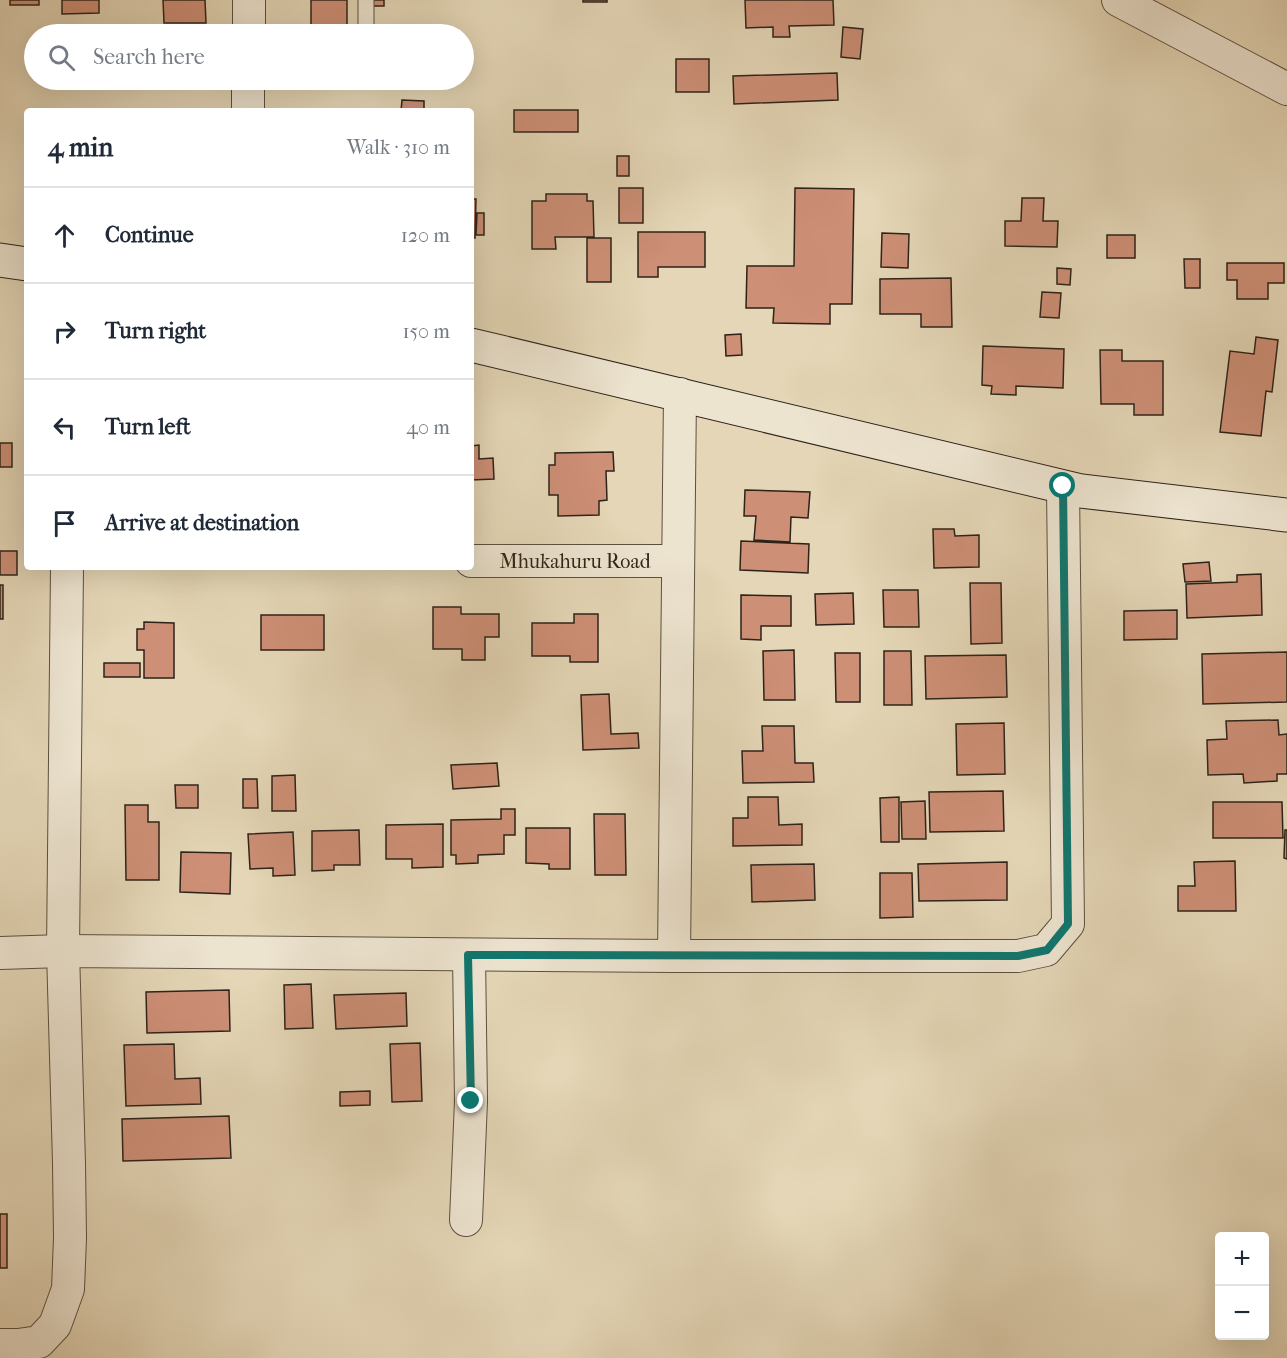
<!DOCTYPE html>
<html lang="en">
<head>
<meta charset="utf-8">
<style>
  :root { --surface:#fff; --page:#f6f6f7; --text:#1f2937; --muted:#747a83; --line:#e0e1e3 }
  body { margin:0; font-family:"IM FELL French Canon",serif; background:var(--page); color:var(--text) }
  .controls { position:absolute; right:18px; bottom:18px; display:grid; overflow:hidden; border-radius:6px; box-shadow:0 6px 24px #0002 }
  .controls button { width:54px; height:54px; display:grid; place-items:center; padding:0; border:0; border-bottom:2px solid var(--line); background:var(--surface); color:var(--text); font:30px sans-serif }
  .stop { position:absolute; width:18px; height:18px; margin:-14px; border:4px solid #0f766e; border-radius:50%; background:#fff }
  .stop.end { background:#0f766e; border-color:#fff; box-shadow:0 2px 6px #0008 }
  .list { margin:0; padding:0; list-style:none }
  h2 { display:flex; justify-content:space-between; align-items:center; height:78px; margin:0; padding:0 24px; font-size:26px }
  h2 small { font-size:20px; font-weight:400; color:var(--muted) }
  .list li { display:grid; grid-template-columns:39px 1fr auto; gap:18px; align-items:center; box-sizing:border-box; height:96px; padding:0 24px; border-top:2px solid var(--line) }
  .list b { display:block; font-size:22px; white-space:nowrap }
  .list em { font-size:20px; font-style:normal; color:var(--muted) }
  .icon { flex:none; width:33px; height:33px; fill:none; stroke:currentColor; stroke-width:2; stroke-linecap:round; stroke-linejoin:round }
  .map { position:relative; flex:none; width:1287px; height:1358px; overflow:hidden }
  .search { position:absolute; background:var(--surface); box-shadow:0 6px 24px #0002; left:24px; top:24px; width:450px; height:66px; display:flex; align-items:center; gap:15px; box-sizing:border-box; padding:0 21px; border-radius:33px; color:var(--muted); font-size:22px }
  .panel { position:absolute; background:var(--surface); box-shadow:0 6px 24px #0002; left:24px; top:108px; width:450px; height:462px; border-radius:6px }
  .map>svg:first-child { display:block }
</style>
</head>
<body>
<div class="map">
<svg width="1287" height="1358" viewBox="0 0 1287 1358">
  <rect width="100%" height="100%" fill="#e4d6b6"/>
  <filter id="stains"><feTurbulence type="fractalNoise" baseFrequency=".00333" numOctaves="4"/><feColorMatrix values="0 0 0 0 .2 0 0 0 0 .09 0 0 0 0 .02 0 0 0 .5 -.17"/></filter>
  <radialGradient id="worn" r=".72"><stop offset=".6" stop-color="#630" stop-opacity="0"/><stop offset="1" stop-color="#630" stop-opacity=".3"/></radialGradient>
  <path fill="#cd8f76" stroke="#2d2319" stroke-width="1.5" d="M 10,0 L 39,0 L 39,5 L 10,5 Z
    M 62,0 L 99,0 L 99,13 L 62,14 Z
    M 163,0 L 205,0 L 206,23 L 164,23 Z
    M 311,0 L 347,0 L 347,34 L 311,34 Z
    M 372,0 L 384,0 L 384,6 L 372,6 Z
    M 583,0 L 607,0 L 607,2 L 583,2 Z
    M 745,0 L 833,0 L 834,25 L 789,26 L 790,37 L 773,37 L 773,27 L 746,28 Z
    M 843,27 L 863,29 L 860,59 L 841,57 Z
    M 676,59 L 709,59 L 709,92 L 676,92 Z
    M 837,73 L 838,100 L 734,104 L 733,76 Z
    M 322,80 L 384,80 L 384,82 L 322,81 Z
    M 402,100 L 424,101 L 424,111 L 401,111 Z
    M 514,110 L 578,110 L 578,132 L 514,132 Z
    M 617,156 L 629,156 L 629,176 L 617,176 Z
    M 619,188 L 643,188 L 643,223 L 619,223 Z
    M 795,188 L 854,189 L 852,304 L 830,304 L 830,324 L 773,323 L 774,308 L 746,308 L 747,266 L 794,266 Z
    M 546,194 L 587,194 L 587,201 L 593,201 L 594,237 L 555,237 L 556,249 L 532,249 L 532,201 L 546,201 Z
    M 1022,198 L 1044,198 L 1043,221 L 1058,221 L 1057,247 L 1005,246 L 1005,221 L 1021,221 Z
    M 471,199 L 476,199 L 475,238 L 471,237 Z
    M 477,213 L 484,213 L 484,235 L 476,235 Z
    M 638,232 L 705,232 L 705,267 L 658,267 L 658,277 L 638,277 Z
    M 882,233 L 909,234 L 908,268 L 881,267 Z
    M 1107,235 L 1135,235 L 1135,258 L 1107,258 Z
    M 587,238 L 611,238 L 611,282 L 587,282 Z
    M 1184,259 L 1200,259 L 1200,288 L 1185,288 Z
    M 1227,263 L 1284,263 L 1284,283 L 1268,283 L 1268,299 L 1237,299 L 1237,280 L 1227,280 Z
    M 1057,268 L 1071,269 L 1070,285 L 1057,284 Z
    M 951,278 L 952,327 L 921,327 L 921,314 L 880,314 L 880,279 Z
    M 1042,292 L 1061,293 L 1059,318 L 1040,317 Z
    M 741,334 L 742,355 L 726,356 L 725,335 Z
    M 1256,337 L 1278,340 L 1272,392 L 1266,391 L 1261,436 L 1220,432 L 1230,351 L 1254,354 Z
    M 983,346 L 1064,349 L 1063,388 L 1016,386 L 1016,395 L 991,394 L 992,386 L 982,385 Z
    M 1100,350 L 1122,350 L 1122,361 L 1163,361 L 1163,415 L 1134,415 L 1134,404 L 1101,404 Z
    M 0,443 L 12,443 L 12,467 L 0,467 Z
    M 479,445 L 479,459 L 493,458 L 494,479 L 471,480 L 471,446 Z
    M 613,452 L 614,471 L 606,471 L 607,500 L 599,501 L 599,515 L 558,516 L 558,495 L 549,495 L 549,465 L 555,465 L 555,453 Z
    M 745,490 L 810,492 L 808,518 L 791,517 L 790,542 L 754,540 L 756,516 L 744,516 Z
    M 933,529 L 954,529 L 955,536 L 979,535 L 979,567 L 934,568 Z
    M 741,541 L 809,544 L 808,573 L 740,570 Z
    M 0,551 L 17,551 L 17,575 L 0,575 Z
    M 1209,562 L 1211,581 L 1185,582 L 1183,564 Z
    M 1261,574 L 1262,615 L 1187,618 L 1186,584 L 1237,582 L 1237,575 Z
    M 970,583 L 1001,583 L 1002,643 L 971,644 Z
    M 0,585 L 3,585 L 3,619 L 0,619 Z
    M 883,590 L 918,590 L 919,627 L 884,627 Z
    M 853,593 L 854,624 L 816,625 L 815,594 Z
    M 741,595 L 791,596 L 791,626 L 761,626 L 761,640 L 741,639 Z
    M 433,607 L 461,607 L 461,614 L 499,614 L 499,637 L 485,637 L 485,660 L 462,660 L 462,649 L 433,649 Z
    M 1177,610 L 1177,639 L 1124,640 L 1124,611 Z
    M 574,614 L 598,614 L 598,662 L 570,662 L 570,656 L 532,656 L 532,623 L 574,623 Z
    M 261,615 L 324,615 L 324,650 L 261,650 Z
    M 144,622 L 174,623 L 174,678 L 144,678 L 144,650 L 137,650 L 137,629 L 144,629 Z
    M 794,650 L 795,700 L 764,700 L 763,651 Z
    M 884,651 L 911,651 L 912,705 L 884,705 Z
    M 1287,652 L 1287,702 L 1203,704 L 1202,654 Z
    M 835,653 L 860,653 L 860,702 L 836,702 Z
    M 1006,655 L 1007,697 L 926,699 L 925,656 Z
    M 104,663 L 140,663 L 140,677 L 104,677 Z
    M 609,694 L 611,734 L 638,733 L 639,748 L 583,750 L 581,695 Z
    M 1278,720 L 1279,735 L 1287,734 L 1287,774 L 1277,774 L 1277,781 L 1244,783 L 1243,774 L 1208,775 L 1207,740 L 1227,739 L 1226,721 Z
    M 1004,723 L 1005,774 L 957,775 L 956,724 Z
    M 762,726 L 794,726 L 795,763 L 813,763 L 814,782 L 743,783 L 742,751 L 763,751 Z
    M 497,763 L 499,786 L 453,789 L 451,765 Z
    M 295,775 L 296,811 L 272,811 L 272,776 Z
    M 243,779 L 257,779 L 258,808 L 243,808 Z
    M 175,785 L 198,785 L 198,808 L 176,808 Z
    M 1003,791 L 1004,831 L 930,832 L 929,792 Z
    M 748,797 L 778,797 L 779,825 L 802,824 L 802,845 L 733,846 L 733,818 L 748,818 Z
    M 899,797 L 899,842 L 881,842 L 880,798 Z
    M 925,801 L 926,839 L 902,839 L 901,802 Z
    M 1213,802 L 1282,802 L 1283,838 L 1213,838 Z
    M 125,805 L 148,805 L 148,822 L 159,822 L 159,880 L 126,880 Z
    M 501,809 L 515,809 L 515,835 L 504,835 L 504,854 L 478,855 L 478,863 L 456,864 L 456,855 L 451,855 L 451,820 L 501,819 Z
    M 594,814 L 625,814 L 626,875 L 595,875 Z
    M 443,824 L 443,867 L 412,868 L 412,859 L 386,859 L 386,825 Z
    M 526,828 L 570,828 L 570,869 L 549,869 L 549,864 L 526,863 Z
    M 359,830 L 360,865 L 334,865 L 334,870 L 312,871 L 312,831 Z
    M 1285,830 L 1287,830 L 1287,859 L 1284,858 Z
    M 293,832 L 295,875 L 273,876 L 273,868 L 250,869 L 248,834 Z
    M 181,852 L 231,853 L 230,894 L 180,892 Z
    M 1235,861 L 1236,911 L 1178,911 L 1178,886 L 1195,886 L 1194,862 Z
    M 1007,862 L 1007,900 L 919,901 L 918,864 Z
    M 814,864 L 815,900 L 752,902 L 751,865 Z
    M 880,873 L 912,873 L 913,917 L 880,918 Z
    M 311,984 L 313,1028 L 285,1029 L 284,985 Z
    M 229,990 L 230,1031 L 147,1033 L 146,992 Z
    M 406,993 L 407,1026 L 336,1029 L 334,995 Z
    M 420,1043 L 422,1101 L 392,1102 L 390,1044 Z
    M 174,1044 L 175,1079 L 200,1078 L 201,1104 L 126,1106 L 124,1045 Z
    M 370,1091 L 370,1105 L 340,1106 L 340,1092 Z
    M 229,1116 L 231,1158 L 123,1161 L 122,1119 Z
    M 0,1214 L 7,1214 L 7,1268 L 0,1268 Z"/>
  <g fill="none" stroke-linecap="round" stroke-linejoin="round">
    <g stroke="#5b5040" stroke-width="17">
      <path id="lane" d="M 366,0 L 366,34"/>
    </g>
    <g stroke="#5b5040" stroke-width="34">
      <g id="street">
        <path d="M 1118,0 L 1287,89"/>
        <path d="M 249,34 L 249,0"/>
        <path d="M 248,111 L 248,80"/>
        <path id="s1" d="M 471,561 L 678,561"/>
        <path d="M 0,953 L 63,951 L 674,956 L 680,394"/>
        <path d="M 674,956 L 1018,956 L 1046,950 L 1068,924 L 1063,487"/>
        <path d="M 466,1220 L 471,1101 L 469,955"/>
        <path d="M 0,1345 L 18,1345 L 39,1342 L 55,1325 L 68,1289 L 70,1238 L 69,1163 L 63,951 L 67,567"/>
      </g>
    </g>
    <g stroke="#2d2319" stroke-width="35">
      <path id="secondary" d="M 0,260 L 27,264
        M 471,345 L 1081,491 L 1287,515"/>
    </g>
    <use href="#lane" stroke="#ede4d0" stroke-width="15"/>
    <use href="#street" stroke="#ede4d0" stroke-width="32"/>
    <use href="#secondary" stroke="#ede4d0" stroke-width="33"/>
  </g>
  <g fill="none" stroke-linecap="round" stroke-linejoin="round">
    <path stroke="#0f766e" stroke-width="8" d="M 471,1101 L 468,955 L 1018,956 L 1047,950 L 1068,924 L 1063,486"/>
  </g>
  <g text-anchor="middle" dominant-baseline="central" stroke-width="4.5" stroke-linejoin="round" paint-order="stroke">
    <g font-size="20" fill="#2d2319" stroke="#ede4d0">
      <text stroke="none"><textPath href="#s1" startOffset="104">Mhukahuru Road</textPath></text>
    </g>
  </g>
  <rect width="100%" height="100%" filter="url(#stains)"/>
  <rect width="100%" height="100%" fill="url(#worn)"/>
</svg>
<div class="controls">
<button>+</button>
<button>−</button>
</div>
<div class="stop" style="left:1063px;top:486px"></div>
<div class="stop end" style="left:471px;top:1101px"></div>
<div class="search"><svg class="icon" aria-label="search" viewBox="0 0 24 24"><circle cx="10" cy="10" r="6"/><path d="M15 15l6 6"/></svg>Search here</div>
<section class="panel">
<h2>4 min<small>Walk · 310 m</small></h2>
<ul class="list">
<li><svg class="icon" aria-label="ahead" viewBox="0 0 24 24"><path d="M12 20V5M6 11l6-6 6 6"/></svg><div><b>Continue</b></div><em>120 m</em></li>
<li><svg class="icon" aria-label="right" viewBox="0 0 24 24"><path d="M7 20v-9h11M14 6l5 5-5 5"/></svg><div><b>Turn right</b></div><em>150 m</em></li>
<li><svg class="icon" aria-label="left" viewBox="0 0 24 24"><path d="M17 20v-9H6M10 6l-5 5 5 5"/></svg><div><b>Turn left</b></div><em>40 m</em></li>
<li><svg class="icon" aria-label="arrive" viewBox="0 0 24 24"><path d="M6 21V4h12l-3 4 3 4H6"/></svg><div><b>Arrive at destination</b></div></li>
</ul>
</section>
</div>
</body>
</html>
